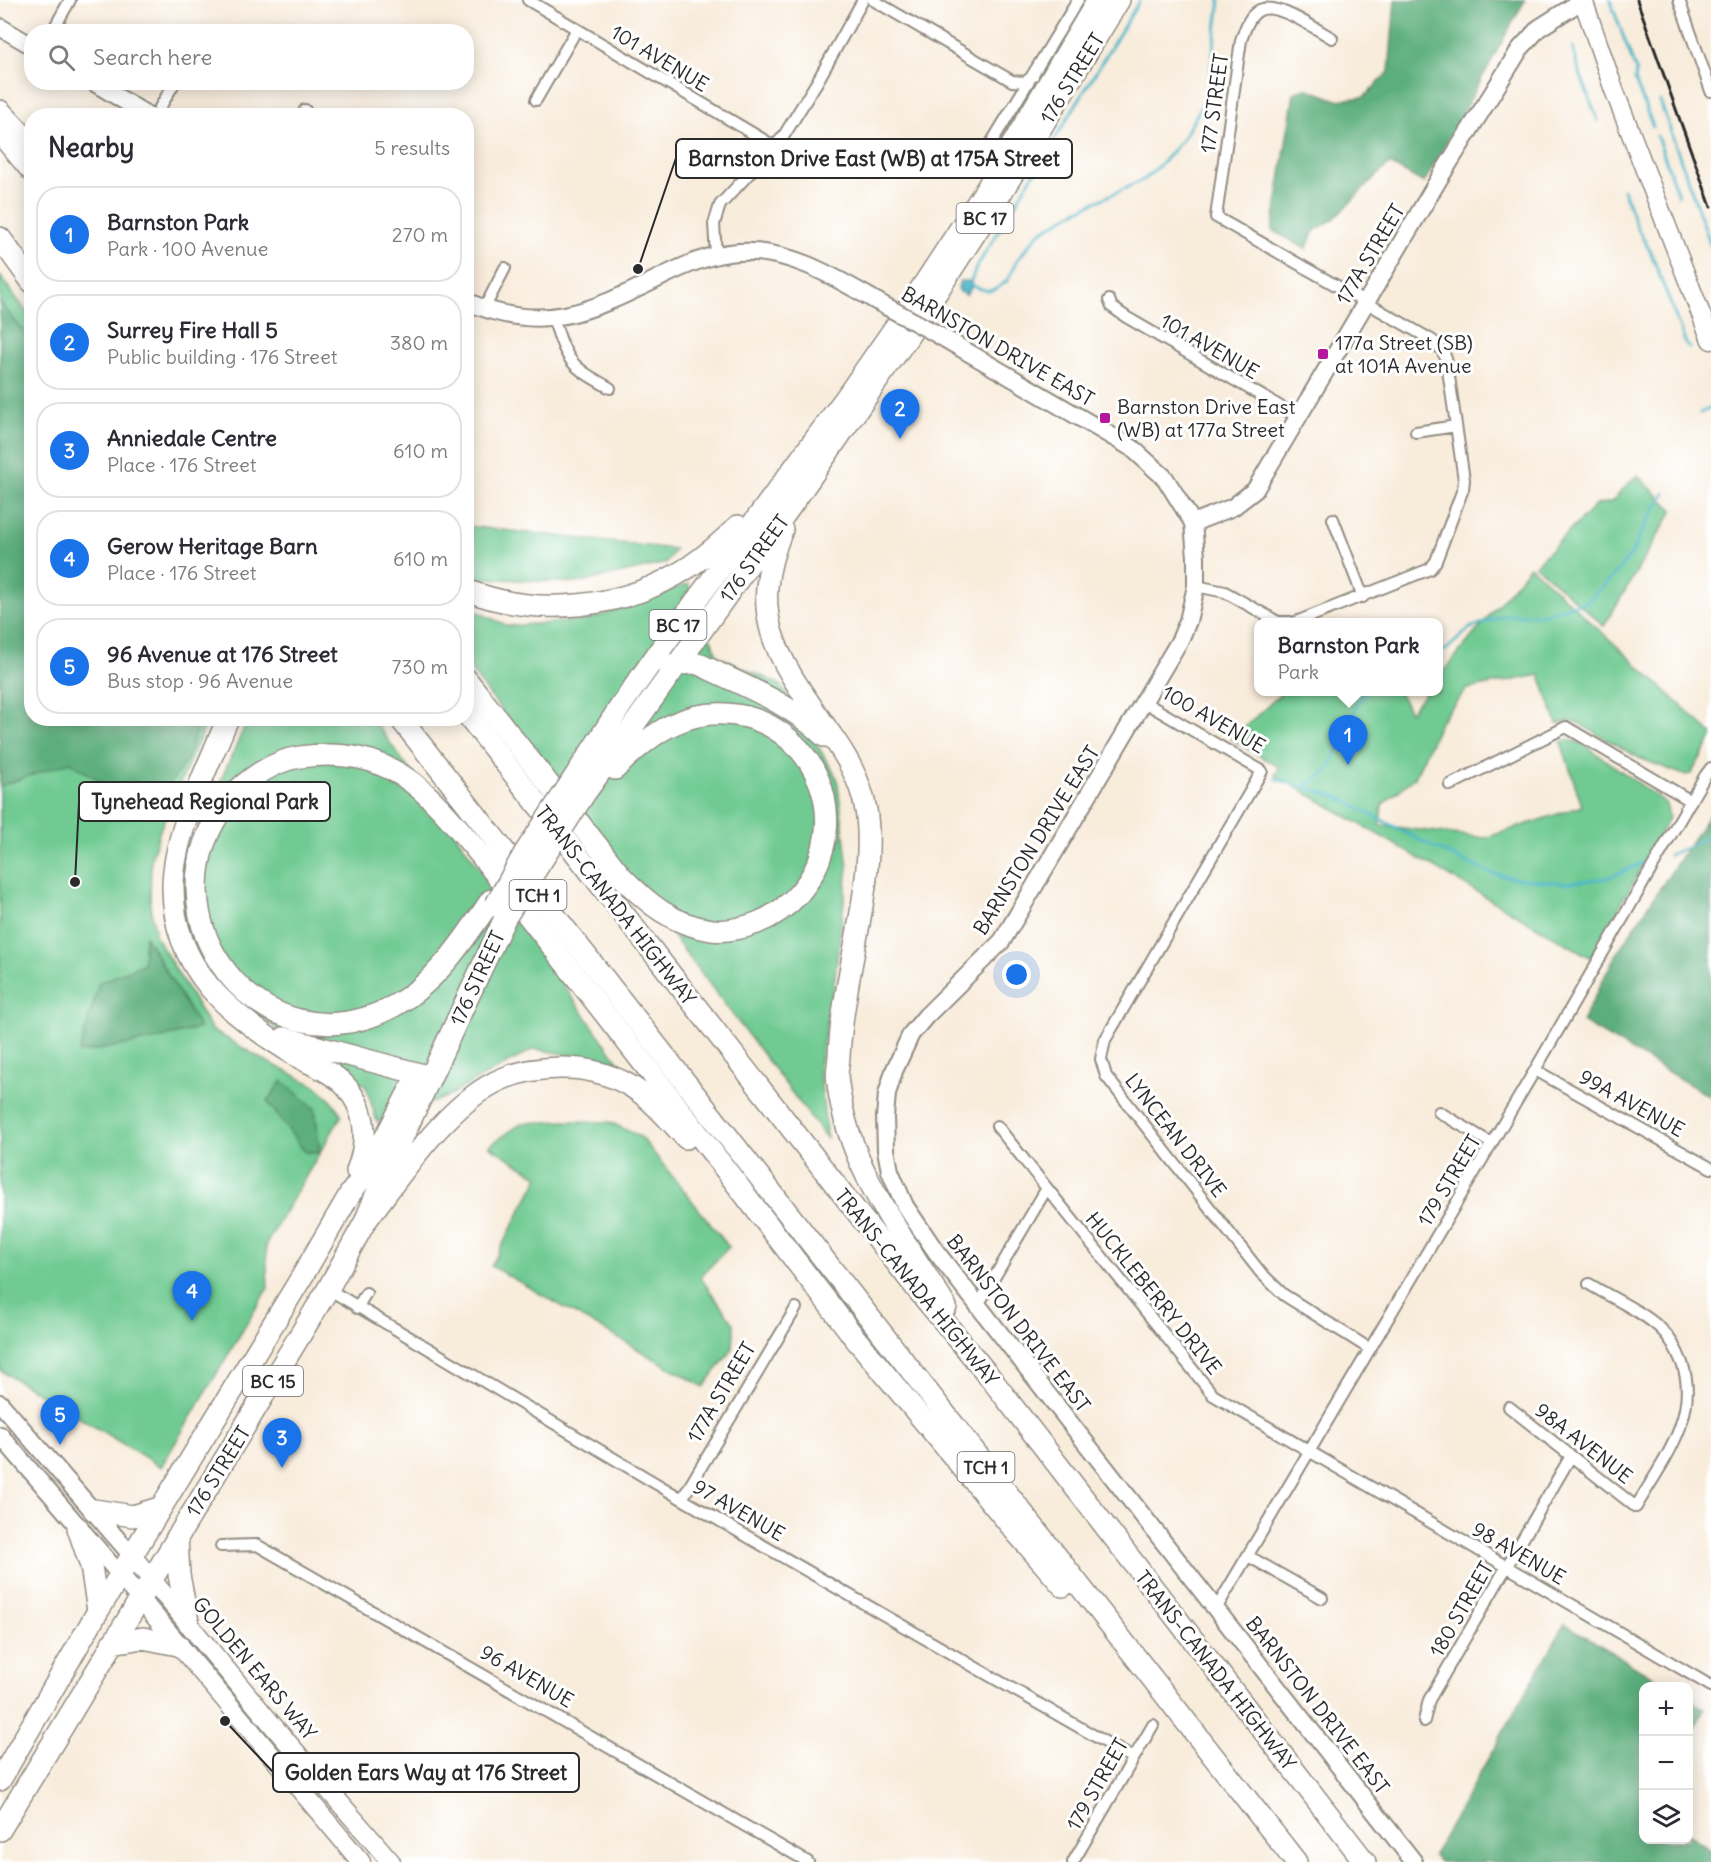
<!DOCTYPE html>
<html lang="en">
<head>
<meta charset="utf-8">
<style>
  :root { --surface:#fff; --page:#f7f7f7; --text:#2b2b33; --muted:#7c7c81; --line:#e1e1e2; --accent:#1a73e8 }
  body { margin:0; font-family:Delius,sans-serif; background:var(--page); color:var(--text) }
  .controls { position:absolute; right:18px; bottom:18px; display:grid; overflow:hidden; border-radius:12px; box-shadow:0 3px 15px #0003 }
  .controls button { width:54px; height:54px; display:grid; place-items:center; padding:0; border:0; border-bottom:2px solid var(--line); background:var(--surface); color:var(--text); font:30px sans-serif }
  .you { position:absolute; left:1017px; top:975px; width:21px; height:21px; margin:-15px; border:4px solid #fff; border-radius:50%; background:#1a73e8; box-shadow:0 0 0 9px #1a73e833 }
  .badge { display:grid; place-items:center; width:39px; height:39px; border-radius:50%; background:var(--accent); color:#fff; font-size:20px; font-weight:700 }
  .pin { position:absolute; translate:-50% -50px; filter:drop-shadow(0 2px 3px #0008) }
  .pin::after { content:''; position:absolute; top:32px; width:21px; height:18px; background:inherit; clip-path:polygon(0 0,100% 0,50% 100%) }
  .popup { position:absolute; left:1254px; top:618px; width:189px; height:78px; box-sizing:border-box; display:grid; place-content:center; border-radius:12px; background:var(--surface); filter:drop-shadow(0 2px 4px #0005); font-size:20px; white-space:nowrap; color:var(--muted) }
  .popup b { font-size:22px; color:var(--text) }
  .popup::after { content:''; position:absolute; left:50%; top:100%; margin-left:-12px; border:12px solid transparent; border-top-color:var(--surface) }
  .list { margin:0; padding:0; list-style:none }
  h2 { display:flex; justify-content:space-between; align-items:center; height:78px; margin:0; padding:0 24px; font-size:26px }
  h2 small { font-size:20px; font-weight:400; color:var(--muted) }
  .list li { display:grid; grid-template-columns:39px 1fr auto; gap:18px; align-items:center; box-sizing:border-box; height:96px; margin:0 12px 12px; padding:0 12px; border:2px solid var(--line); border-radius:24px }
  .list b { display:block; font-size:22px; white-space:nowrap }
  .list p { margin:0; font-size:20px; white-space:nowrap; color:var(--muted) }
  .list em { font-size:20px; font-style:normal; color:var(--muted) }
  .icon { flex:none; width:33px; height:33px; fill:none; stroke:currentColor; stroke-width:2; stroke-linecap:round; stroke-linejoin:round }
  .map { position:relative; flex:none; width:1711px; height:1862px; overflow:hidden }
  .search { position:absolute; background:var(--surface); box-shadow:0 3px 15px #0003; left:24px; top:24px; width:450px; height:66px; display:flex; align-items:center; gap:15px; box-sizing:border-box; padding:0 21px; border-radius:24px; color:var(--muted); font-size:22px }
  .panel { position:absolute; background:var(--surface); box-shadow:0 3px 15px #0003; left:24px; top:108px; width:450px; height:618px; border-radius:24px }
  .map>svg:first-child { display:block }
</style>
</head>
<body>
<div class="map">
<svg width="1711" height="1862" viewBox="0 0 1711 1862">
  <rect width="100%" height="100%" fill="#fff"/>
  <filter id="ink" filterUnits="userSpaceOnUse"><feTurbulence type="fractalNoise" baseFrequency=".0167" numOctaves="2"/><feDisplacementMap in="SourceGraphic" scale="12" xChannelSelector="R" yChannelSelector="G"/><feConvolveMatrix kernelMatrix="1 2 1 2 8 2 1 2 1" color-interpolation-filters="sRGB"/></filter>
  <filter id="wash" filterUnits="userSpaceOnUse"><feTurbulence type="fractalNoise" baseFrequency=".008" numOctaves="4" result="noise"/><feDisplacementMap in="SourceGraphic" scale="24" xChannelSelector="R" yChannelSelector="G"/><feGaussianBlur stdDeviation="1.35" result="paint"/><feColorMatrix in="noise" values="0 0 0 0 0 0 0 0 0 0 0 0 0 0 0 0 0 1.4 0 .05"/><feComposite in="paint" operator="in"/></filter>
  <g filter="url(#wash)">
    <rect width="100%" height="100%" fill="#f8ecdb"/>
    <path fill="#70ca92" stroke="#4e7a5e" stroke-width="1.5" d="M 0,276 L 31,318 L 32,718 L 208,719 L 160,830 L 151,860 L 150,905 L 156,937 L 212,1030 L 262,1059 L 316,1086 L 330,1099 L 342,1115 L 266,1244 L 268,1288 L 161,1467 L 0,1370 Z
      M 1637,475 L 1673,510 L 1604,626 L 1535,565 L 1596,505 L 1611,502 Z
      M 466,526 L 467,526 L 675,549 L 666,563 L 578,583 L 480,578 L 467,572 Z
      M 1530,566 L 1711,733 L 1711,740 L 1691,774 L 1684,775 L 1639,758 L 1578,723 L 1569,721 L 1557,724 L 1540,675 L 1467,689 L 1441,720 L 1415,777 L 1382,805 L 1380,825 L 1485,838 L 1582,806 L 1561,742 L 1568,739 L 1583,744 L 1662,800 L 1666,804 L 1669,818 L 1591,958 L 1275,775 L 1279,767 L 1231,739 L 1283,692 L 1399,692 L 1410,712 L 1426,692 L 1438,692 L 1438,678 Z
      M 688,584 L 718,656 L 781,685 L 837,778 L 848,868 L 834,984 L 819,1067 L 827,1139 L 467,665 L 467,607 L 508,626 L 588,620 Z
      M 248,719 L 373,719 L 619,1063 L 534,1049 L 444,1098 L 377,1122 L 366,1086 L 269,1024 L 199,960 L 181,870 Z
      M 565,1121 L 610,1122 L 641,1137 L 729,1247 L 700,1277 L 734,1324 L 733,1348 L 704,1387 L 491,1266 L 539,1177 L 489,1146 L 522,1123 Z"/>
    <path fill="#5cae7c" stroke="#446c54" stroke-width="1.5" d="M 1395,0 L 1525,0 L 1424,183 L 1390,164 L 1377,175 L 1334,219 L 1314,231 L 1306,249 L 1272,230 L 1294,93 L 1305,88 L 1337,100 L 1364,97 L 1389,72 Z
      M 0,302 L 31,341 L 32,718 L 200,719 L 186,761 L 150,812 L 70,762 L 0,786 Z
      M 1711,812 L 1711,1097 L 1582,1022 L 1615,956 Z
      M 145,936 L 200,1028 L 153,1040 L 79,1053 L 99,983 L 143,964 Z
      M 282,1081 L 315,1109 L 320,1153 L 305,1152 L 267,1101 Z
      M 1565,1624 L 1668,1686 L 1644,1686 L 1644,1840 L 1688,1840 L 1689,1835 L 1711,1849 L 1711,1862 L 1439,1862 L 1433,1855 Z
      M 1689,1699 L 1704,1709 L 1689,1741 Z"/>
    <path fill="#4cb6c9" stroke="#3c707a" stroke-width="1.5" d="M 960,281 L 971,281 L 972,286 L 966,295 L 960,292 L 958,288 Z"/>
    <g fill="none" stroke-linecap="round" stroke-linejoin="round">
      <path stroke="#4cb6c9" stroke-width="3" d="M 1610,0 L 1636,71 L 1635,80 L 1653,127
        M 1573,48 L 1578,68 L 1598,121
        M 1660,101 L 1711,246
        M 1657,136 L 1678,195
        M 1623,189 L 1637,227 L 1651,253 L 1686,344 L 1690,348
        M 971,281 L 976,268 L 1140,0
        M 972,286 L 988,291 L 996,289 L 1007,281 L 1018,259 L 1039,233 L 1074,212 L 1145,179 L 1163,162 L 1182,140 L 1200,109 L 1208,90 L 1220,0
        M 1700,413 L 1711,408
        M 1438,651 L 1446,650 L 1470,628 L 1503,616 L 1542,614 L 1586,602 L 1609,581 L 1631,555 L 1645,525 L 1665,493
        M 1276,779 L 1338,797 L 1431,846 L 1489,873 L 1520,879 L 1565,883 L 1608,878 L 1643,863
        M 1305,786 L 1328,771 L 1361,697 L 1367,692
        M 1669,855 L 1696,843 L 1711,834"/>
    </g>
  </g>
  <g filter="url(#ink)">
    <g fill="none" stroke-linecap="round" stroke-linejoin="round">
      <g stroke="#928c83" stroke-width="14">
        <path id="street" d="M 528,0 L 774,146
          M 873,0 L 1012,81 L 1025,82 L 1033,76
          M 1679,0 L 1711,91
          M 52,32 L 70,0
          M 536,100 L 577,29
          M 155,116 L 175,82
          M 302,116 L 305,110
          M 976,168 L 1078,0
          M 716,255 L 714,224 L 720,205 L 783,137 L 817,82 L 863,0
          M 1109,300 L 1112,307 L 1126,317 L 1298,417
          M 484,309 L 505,268
          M 553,318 C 568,363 569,365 610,388
          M 1416,432 L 1456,426
          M 1333,519 L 1363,597
          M 1196,586 L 1225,592 L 1278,622 L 1290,622
          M 1296,622 L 1430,569 L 1436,561 L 1463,489 L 1464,480 L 1447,363 C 1445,352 1439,345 1430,339 L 1216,217 L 1241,40 C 1245,30 1248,17 1258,11 C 1275,0 1315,29 1332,38
          M 1144,702 L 1262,771 L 1105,1040 L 1101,1059 L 1106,1076 L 1261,1273 L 1284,1295 L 1370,1349
          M 1450,785 L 1566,727 L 1691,801
          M 1535,1070 L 1711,1168
          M 1439,1112 L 1491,1143
          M 997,1126 L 1213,1395 L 1711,1686
          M 328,1289 L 682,1499 L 1133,1758
          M 978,1305 L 1047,1188
          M 357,1308 L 366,1293
          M 1509,1407 L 1636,1507 C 1661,1464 1701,1415 1682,1363 C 1677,1350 1671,1338 1660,1328 C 1640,1310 1612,1298 1589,1284
          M 682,1499 L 796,1308
          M 221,1546 L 257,1545 L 808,1862
          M 1248,1556 L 1322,1598
          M 1216,1609 L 1535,1070 L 1705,776 L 1711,768
          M 1424,1721 L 1429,1700 L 1571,1456
          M 1073,1862 L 1153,1725"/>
      </g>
      <g stroke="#928c83" stroke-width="20">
        <path id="secondary" d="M 0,27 L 32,46
          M 93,82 L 149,116
          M 466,301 C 540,335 590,312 657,279 C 683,266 709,254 738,252 C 789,248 836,278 878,302
          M 935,333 L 1132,448 L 1165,478 L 1193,523 L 1196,557 L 1196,586 L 1188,621 L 1180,640 L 1002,941 L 926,1016 L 911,1034 L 894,1071 L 887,1094 L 885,1117 L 886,1150 L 890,1171 L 905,1206 L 937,1253 L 1414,1862
          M 1193,523 L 1233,507 L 1255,490 L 1439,179 L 1520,49 L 1539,28 L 1583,0
          M 0,1403 L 132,1556
          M 0,1435 L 120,1575"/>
      </g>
      <g stroke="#928c83" stroke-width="21">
        <path id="primary" d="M 1583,0 L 1614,90 L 1711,340
          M 132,1556 L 275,1728 L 391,1862
          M 120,1575 L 361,1862"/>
      </g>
      <g stroke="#928c83" stroke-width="24">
        <path id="highway" d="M 0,111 L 32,145
          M 0,133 L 32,171
          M 0,238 L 32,282
          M 782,530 C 746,617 778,658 827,729 C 845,754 860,778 866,810 C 874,858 859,923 850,972 C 845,1000 840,1028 839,1057 C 838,1066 836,1076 838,1084 C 848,1168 903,1237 946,1307
          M 466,590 C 537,618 625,609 689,567 C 707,555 723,541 738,526
          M 668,665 L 694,663 L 701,665 C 742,685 790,703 824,736
          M 466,679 L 621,876 C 647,903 673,925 712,930 C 727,932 743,928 757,923 C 826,895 850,808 800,750 C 786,735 767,722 747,717 C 690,704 653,731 615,769
          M 466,713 L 918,1290 L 989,1376 L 1365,1862
          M 228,718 C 208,768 173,833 173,887 C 173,970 230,1015 295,1055 C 315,1067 338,1073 351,1093 C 368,1117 367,1145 357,1171
          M 400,718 L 1296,1862
          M 572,781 L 620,707 L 665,643 L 847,396 L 907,310 L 985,191 L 1098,0
          M 583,796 L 795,500 L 907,338 L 998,198 L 1119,0
          M 491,900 C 464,940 437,982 394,1006 C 263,1077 137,917 228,801 C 245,780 273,761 300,757 C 393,744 429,793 483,858 L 659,1083 L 858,1342
          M 284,1038 L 431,1077
          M 365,1222 C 400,1176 448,1102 502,1079 C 521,1071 540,1068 560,1068 C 589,1067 618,1076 641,1093 C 658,1106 672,1123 686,1138
          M 850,1332 L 1017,1533 L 1063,1586
          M 94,1510 L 133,1516 L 159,1508
          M 78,1528 L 91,1566 L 98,1611
          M 177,1537 L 179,1575 L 188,1622
          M 112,1643 L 143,1638 L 178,1645
          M 0,1780 L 98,1611 L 303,1275 L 350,1194 L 370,1167 L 417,1076
          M 0,1830 L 328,1289 L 365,1222 L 381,1183 L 505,918"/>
      </g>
      <use href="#street" stroke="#fff" stroke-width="10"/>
      <use href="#secondary" stroke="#fff" stroke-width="16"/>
      <use href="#primary" stroke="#fff" stroke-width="18"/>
      <use href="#highway" stroke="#fff" stroke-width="21"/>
      <path stroke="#2b2b2b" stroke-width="3" d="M 1637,0 L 1711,207"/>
      <g stroke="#928c83" stroke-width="20" stroke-linecap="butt">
        <path id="secondary-bridge" d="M 878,302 L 935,333"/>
      </g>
      <g stroke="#928c83" stroke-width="24" stroke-linecap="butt">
        <path id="highway-bridge" d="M 495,906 L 524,854 L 572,781
          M 505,918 L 583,796"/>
      </g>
      <use href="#secondary-bridge" stroke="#fff" stroke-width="16"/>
      <use href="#highway-bridge" stroke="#fff" stroke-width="21"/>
    </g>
  </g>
  <g fill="#b5179e" stroke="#fff" stroke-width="2">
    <rect x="1317" y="348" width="12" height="12" rx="3"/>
    <rect x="1099" y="412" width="12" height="12" rx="3"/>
  </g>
  <g text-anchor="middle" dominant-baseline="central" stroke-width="6" stroke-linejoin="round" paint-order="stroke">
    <g fill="#fff" stroke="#6b6b6b" stroke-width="1.5">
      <rect x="956.5" y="203" width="57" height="30" rx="4.5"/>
      <rect x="649.5" y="610" width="57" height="30" rx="4.5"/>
      <rect x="509.5" y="880" width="57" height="30" rx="4.5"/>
      <rect x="243" y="1366" width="60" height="30" rx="4.5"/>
      <rect x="957.5" y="1452" width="57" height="30" rx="4.5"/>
    </g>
    <g font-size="18" font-weight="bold" fill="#2b2b2b">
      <text x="985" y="218">BC 17</text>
      <text x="678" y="625">BC 17</text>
      <text x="538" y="895">TCH 1</text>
      <text x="273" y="1381">BC 15</text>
      <text x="986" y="1467">TCH 1</text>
    </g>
    <g font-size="20" fill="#2b2b2b" stroke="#fff">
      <text transform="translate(660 58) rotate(31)">101 AVENUE</text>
      <text transform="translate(1072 78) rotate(-58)">176 STREET</text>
      <text transform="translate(1214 103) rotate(-82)">177 STREET</text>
      <text transform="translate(1370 254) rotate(-59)">177A STREET</text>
      <text transform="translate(998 346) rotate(30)">BARNSTON DRIVE EAST</text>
      <text transform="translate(1210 346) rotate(30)">101 AVENUE</text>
      <text transform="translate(754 558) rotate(-54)">176 STREET</text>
      <text transform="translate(1214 719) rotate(30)">100 AVENUE</text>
      <text transform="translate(1036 840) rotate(-58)">BARNSTON DRIVE EAST</text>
      <text transform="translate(616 905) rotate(52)">TRANS-CANADA HIGHWAY</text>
      <text transform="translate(477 978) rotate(-65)">176 STREET</text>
      <text transform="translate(1632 1103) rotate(29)">99A AVENUE</text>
      <text transform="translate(1176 1135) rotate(52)">LYNCEAN DRIVE</text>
      <text transform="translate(1449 1180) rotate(-59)">179 STREET</text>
      <text transform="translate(917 1287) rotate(51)">TRANS-CANADA HIGHWAY</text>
      <text transform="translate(1154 1293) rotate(51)">HUCKLEBERRY DRIVE</text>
      <text transform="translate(1019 1323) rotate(52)">BARNSTON DRIVE EAST</text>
      <text transform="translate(721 1392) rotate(-59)">177A STREET</text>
      <text transform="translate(1584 1443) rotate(38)">98A AVENUE</text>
      <text transform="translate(218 1471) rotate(-58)">176 STREET</text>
      <text transform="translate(739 1510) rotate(30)">97 AVENUE</text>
      <text transform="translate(1519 1553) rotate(30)">98 AVENUE</text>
      <text transform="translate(1461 1609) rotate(-60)">180 STREET</text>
      <text transform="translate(255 1668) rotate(50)">GOLDEN EARS WAY</text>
      <text transform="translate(1216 1670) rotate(52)">TRANS-CANADA HIGHWAY</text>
      <text transform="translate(527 1676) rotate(30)">96 AVENUE</text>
      <text transform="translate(1318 1705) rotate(52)">BARNSTON DRIVE EAST</text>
      <text transform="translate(1097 1784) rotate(-60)">179 STREET</text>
    </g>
    <g font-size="20" fill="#2b2b2b" stroke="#fff" text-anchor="start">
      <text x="1335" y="342">177a Street (SB)<tspan x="1335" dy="23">at 101A Avenue</tspan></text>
      <text x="1117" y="406">Barnston Drive East<tspan x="1117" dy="23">(WB) at 177a Street</tspan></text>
    </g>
  </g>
  <path fill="none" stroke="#2b2b2b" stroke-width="2" d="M638 269L676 158M75 882L79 802M225 1721L273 1772"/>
  <g fill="#2b2b2b" stroke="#fff" stroke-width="2">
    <circle cx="638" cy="269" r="6"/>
    <circle cx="75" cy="882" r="6"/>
    <circle cx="225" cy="1721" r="6"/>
  </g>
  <g fill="#fff" stroke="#2b2b2b" stroke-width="2">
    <rect x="676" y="139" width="396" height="39" rx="6"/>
    <rect x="79" y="782" width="251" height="39" rx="6"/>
    <rect x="273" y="1753" width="306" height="39" rx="6"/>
  </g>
  <g font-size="21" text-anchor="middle" font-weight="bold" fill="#2b2b2b">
    <text x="874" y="166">Barnston Drive East (WB) at 175A Street</text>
    <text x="205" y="809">Tynehead Regional Park</text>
    <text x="426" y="1780">Golden Ears Way at 176 Street</text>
  </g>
</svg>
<div class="controls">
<button>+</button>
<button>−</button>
<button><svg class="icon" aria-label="layers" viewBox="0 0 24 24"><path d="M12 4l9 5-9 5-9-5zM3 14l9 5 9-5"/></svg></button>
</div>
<div class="you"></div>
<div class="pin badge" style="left:1348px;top:765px">1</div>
<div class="popup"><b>Barnston Park</b>Park</div>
<div class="pin badge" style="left:900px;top:439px">2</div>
<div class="pin badge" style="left:282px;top:1468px">3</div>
<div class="pin badge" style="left:192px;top:1321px">4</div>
<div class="pin badge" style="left:60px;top:1445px">5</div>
<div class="search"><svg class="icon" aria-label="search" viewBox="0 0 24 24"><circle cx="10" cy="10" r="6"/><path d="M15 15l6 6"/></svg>Search here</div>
<section class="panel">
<h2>Nearby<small>5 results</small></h2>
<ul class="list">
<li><span class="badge">1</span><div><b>Barnston Park</b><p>Park · 100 Avenue</p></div><em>270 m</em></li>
<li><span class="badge">2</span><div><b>Surrey Fire Hall 5</b><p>Public building · 176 Street</p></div><em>380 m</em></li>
<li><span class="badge">3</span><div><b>Anniedale Centre</b><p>Place · 176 Street</p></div><em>610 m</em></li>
<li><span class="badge">4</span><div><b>Gerow Heritage Barn</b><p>Place · 176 Street</p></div><em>610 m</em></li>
<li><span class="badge">5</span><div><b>96 Avenue at 176 Street</b><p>Bus stop · 96 Avenue</p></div><em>730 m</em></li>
</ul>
</section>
</div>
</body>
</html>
